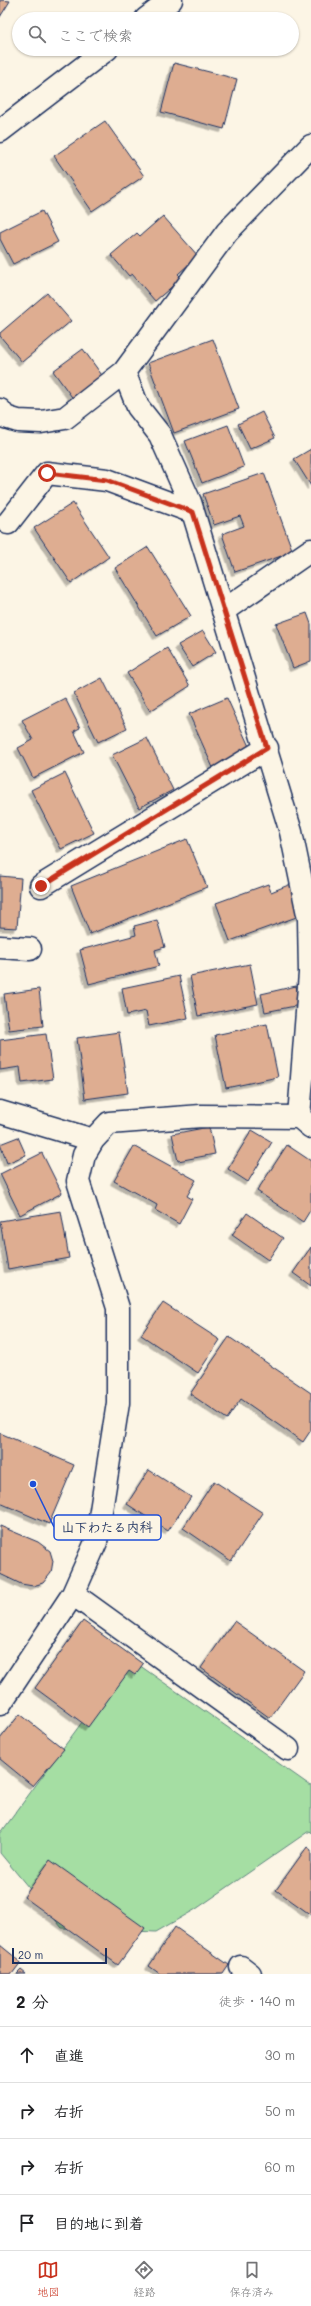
<!DOCTYPE html>
<html lang="ja">
<head>
<meta charset="utf-8">
<style>
  :root { --surface:#fff; --page:#f6f6f6; --text:#202124; --muted:#757577; --line:#e0e0e0; --accent:#c8321e }
  body { margin:0; font-family:Mali,"Klee One",sans-serif; background:var(--page); color:var(--text) }
  .scale { position:absolute; left:12px; bottom:10px; width:95px; box-sizing:border-box; padding-left:4px; border:2px solid #1b2f5e; border-top:0; font-size:11px; line-height:14px; white-space:nowrap; color:#1b2f5e; -webkit-text-stroke:3px #fcf5e5; paint-order:stroke }
  .stop { position:absolute; width:12px; height:12px; margin:-9px; border:3px solid #c8321e; border-radius:50%; background:#fff }
  .stop.end { background:#c8321e; border-color:#fff; box-shadow:0 1px 4px #0008 }
  .list { margin:0; padding:0; list-style:none }
  h2 { display:flex; justify-content:space-between; align-items:center; height:52px; margin:0; padding:0 16px; font-size:17px }
  h2 small { font-size:13px; font-weight:400; color:var(--muted) }
  .list li { display:grid; grid-template-columns:26px 1fr auto; gap:12px; align-items:center; box-sizing:border-box; height:56px; padding:0 16px; border-top:1px solid var(--line) }
  .list b { display:block; font-size:15px; white-space:nowrap }
  .list em { font-size:13px; font-style:normal; color:var(--muted) }
  .icon { flex:none; width:22px; height:22px; fill:none; stroke:currentColor; stroke-width:2; stroke-linecap:round; stroke-linejoin:round }
  .map { position:relative; flex:none; width:311px; height:1974px; overflow:hidden }
  .search { position:absolute; background:var(--surface); box-shadow:0 1px 3px #0004; left:12px; right:12px; top:12px; height:44px; display:flex; align-items:center; gap:10px; box-sizing:border-box; padding:0 14px; border-radius:22px; color:var(--muted); font-size:15px }
  .sheet { height:276px; background:var(--surface) }
  nav { display:flex; justify-content:space-around; align-items:center; box-sizing:border-box; height:56px; border-top:1px solid var(--line); background:var(--surface); font-size:11px; color:var(--muted) }
  nav a { display:grid; justify-items:center; gap:2px }
  nav .on { color:var(--accent) }
  .map>svg:first-child { display:block }
</style>
</head>
<body>
<div class="map">
<svg width="311" height="1974" viewBox="0 0 311 1974">
  <defs>
    <filter id="shadow"><feDropShadow dx="-3.5" dy="3.5" stdDeviation="0" flood-color="#0004"/></filter>
  </defs>
  <rect width="100%" height="100%" fill="#fcf5e5"/>
  <filter id="ink" filterUnits="userSpaceOnUse"><feTurbulence type="fractalNoise" baseFrequency=".025" numOctaves="2"/><feDisplacementMap in="SourceGraphic" scale="8" xChannelSelector="R" yChannelSelector="G"/><feConvolveMatrix kernelMatrix="1 2 1 2 8 2 1 2 1" color-interpolation-filters="sRGB"/></filter>
  <g filter="url(#ink)">
    <path fill="#a5dea3" stroke="#608680" d="M 129,1658 L 311,1786 L 311,1833 L 309,1831 L 196,1909 L 156,1932 L 62,1928 L 0,1853 L 0,1834 Z"/>
    <path fill="#dead91" stroke="#1b2f5e" filter="url(#shadow)" d="M 0,0 L 10,1 L 0,17 Z
      M 174,63 L 237,79 L 224,129 L 161,112 Z
      M 105,121 L 144,176 L 92,211 L 54,156 Z
      M 42,211 L 58,242 L 13,264 L 0,239 L 0,232 Z
      M 163,216 L 198,256 L 178,274 L 182,278 L 155,301 L 132,274 L 129,276 L 111,255 L 137,233 L 140,236 Z
      M 47,293 L 71,321 L 22,362 L 0,336 L 0,333 Z
      M 213,339 L 239,409 L 174,433 L 148,363 Z
      M 83,349 L 104,378 L 74,400 L 53,371 Z
      M 262,412 L 275,438 L 250,449 L 238,424 Z
      M 228,425 L 244,467 L 202,483 L 185,441 Z
      M 311,449 L 311,486 L 294,459 Z
      M 264,473 L 293,552 L 235,572 L 222,534 L 244,526 L 240,516 L 214,525 L 203,494 Z
      M 73,503 L 109,557 L 71,583 L 34,528 Z
      M 148,547 L 191,616 L 157,636 L 115,568 Z
      M 307,613 L 311,624 L 311,661 L 293,668 L 276,624 Z
      M 203,631 L 216,652 L 192,667 L 178,645 Z
      M 167,648 L 190,686 L 150,711 L 127,673 Z
      M 102,678 L 127,728 L 98,742 L 74,693 Z
      M 65,698 L 80,728 L 74,731 L 84,752 L 33,778 L 18,748 L 33,740 L 22,720 Z
      M 227,698 L 252,753 L 214,770 L 189,714 Z
      M 147,738 L 173,790 L 139,808 L 112,755 Z
      M 65,773 L 94,833 L 61,849 L 31,790 Z
      M 187,839 L 207,887 L 90,934 L 71,886 Z
      M 0,876 L 21,878 L 17,928 L 0,927 Z
      M 268,884 L 271,892 L 291,884 L 302,915 L 230,941 L 216,903 Z
      M 157,920 L 165,947 L 155,950 L 159,966 L 89,984 L 80,950 L 136,935 L 134,926 Z
      M 250,964 L 258,1004 L 198,1016 L 190,976 Z
      M 179,976 L 188,1018 L 149,1026 L 146,1011 L 127,1015 L 122,988 Z
      M 296,986 L 300,1005 L 265,1012 L 261,994 Z
      M 39,989 L 43,1026 L 9,1030 L 4,994 Z
      M 267,1024 L 278,1077 L 226,1088 L 215,1035 Z
      M 119,1032 L 128,1093 L 85,1099 L 77,1038 Z
      M 46,1034 L 53,1079 L 22,1083 L 20,1067 L 0,1070 L 0,1040 Z
      M 209,1127 L 215,1154 L 178,1161 L 172,1134 Z
      M 252,1130 L 272,1142 L 248,1182 L 228,1169 Z
      M 18,1137 L 26,1155 L 7,1163 L 0,1144 Z
      M 287,1145 L 311,1161 L 311,1209 L 303,1222 L 257,1191 Z
      M 134,1146 L 196,1180 L 187,1196 L 192,1199 L 179,1224 L 155,1210 L 157,1205 L 114,1181 Z
      M 42,1153 L 62,1193 L 20,1215 L 0,1174 Z
      M 61,1211 L 69,1258 L 8,1269 L 0,1221 Z
      M 247,1213 L 283,1238 L 268,1260 L 232,1235 Z
      M 311,1247 L 311,1286 L 293,1273 Z
      M 163,1303 L 220,1340 L 198,1373 L 141,1335 Z
      M 229,1337 L 311,1393 L 311,1430 L 303,1442 L 241,1399 L 227,1419 L 190,1394 Z
      M 0,1433 L 74,1465 L 49,1524 L 0,1503 Z
      M 149,1470 L 191,1497 L 168,1531 L 127,1504 Z
      M 214,1481 L 263,1513 L 231,1561 L 183,1528 Z
      M 0,1526 L 38,1542 L 50,1551 L 53,1561 L 51,1573 L 43,1583 L 33,1586 L 21,1584 L 0,1574 Z
      M 83,1621 L 143,1664 L 135,1675 L 129,1671 L 88,1727 L 35,1688 Z
      M 234,1621 L 304,1671 L 270,1718 L 201,1668 Z
      M 20,1714 L 64,1749 L 33,1786 L 0,1759 L 0,1739 Z
      M 307,1847 L 311,1850 L 311,1915 L 276,1890 Z
      M 50,1860 L 145,1928 L 118,1965 L 24,1897 Z
      M 175,1927 L 229,1965 L 223,1974 L 160,1974 L 149,1966 Z
      M 0,1945 L 21,1962 L 12,1974 L 0,1974 Z
      M 21,1970 L 26,1974 L 17,1974 Z"/>
    <g fill="none" stroke-linecap="round" stroke-linejoin="round">
      <g stroke="#1b2f5e" stroke-width="25">
        <path id="street" d="M 124,372 L 138,407 L 160,435 L 190,502 L 291,832 L 309,919 L 310,973 L 299,1117
          M 0,410 L 5,417 L 18,421 L 41,422 L 65,418 L 124,372 L 227,232 L 311,146
          M 8,523 L 47,473 L 107,480 L 193,512
          M 223,611 L 311,550
          M 41,886 L 267,748
          M 0,947 L 30,949
          M 0,1112 L 93,1140
          M 73,1594 L 288,1749
          M 0,1704 L 73,1594 L 96,1542 L 118,1403 L 118,1308 L 78,1181 L 84,1155 L 93,1140 L 109,1123 L 201,1116 L 299,1117 L 311,1127
          M 241,1967 L 250,1974"/>
      </g>
      <g stroke="#1b2f5e" stroke-width="25">
        <path id="secondary" d="M 146,19 L 171,0
          M 0,131 L 107,49"/>
      </g>
      <use href="#street" stroke="#fcf5e5" stroke-width="22"/>
      <use href="#secondary" stroke="#fcf5e5" stroke-width="22"/>
    </g>
  </g>
  <g fill="none" stroke-linecap="round" stroke-linejoin="round" filter="url(#ink)">
    <path stroke="#c8321e" stroke-width="5" d="M 41,886 L 267,748 L 193,512 L 107,480 L 47,473"/>
  </g>
  <path fill="none" stroke="#1d4ed8" stroke-width="1.5" d="M33 1484L54 1527"/>
  <circle fill="#1d4ed8" stroke="#fcf5e5" stroke-width="1.5" cx="33" cy="1484" r="4"/>
  <rect fill="#fcf5e5" stroke="#1d4ed8" stroke-width="1.5" x="54" y="1515" width="107" height="25" rx="4"/>
  <g font-size="13" text-anchor="middle" font-weight="bold" fill="#1b2f5e">
    <text x="107" y="1532">山下わたる内科</text>
  </g>
</svg>
<div class="scale">20 m</div>
<div class="stop" style="left:47px;top:473px"></div>
<div class="stop end" style="left:41px;top:886px"></div>
<div class="search"><svg class="icon" aria-label="search" viewBox="0 0 24 24"><circle cx="10" cy="10" r="6"/><path d="M15 15l6 6"/></svg>ここで検索</div>
</div>
<section class="sheet">
<h2>2 分<small>徒歩 · 140 m</small></h2>
<ul class="list">
<li><svg class="icon" aria-label="ahead" viewBox="0 0 24 24"><path d="M12 20V5M6 11l6-6 6 6"/></svg><div><b>直進</b></div><em>30 m</em></li>
<li><svg class="icon" aria-label="right" viewBox="0 0 24 24"><path d="M7 20v-9h11M14 6l5 5-5 5"/></svg><div><b>右折</b></div><em>50 m</em></li>
<li><svg class="icon" aria-label="right" viewBox="0 0 24 24"><path d="M7 20v-9h11M14 6l5 5-5 5"/></svg><div><b>右折</b></div><em>60 m</em></li>
<li><svg class="icon" aria-label="arrive" viewBox="0 0 24 24"><path d="M6 21V4h12l-3 4 3 4H6"/></svg><div><b>目的地に到着</b></div></li>
</ul>
</section>
<nav>
<a class="on"><svg class="icon" aria-label="map" viewBox="0 0 24 24"><path d="M3 6l6-2 6 2 6-2v14l-6 2-6-2-6 2zM9 4v14M15 6v14"/></svg>地図</a>
<a><svg class="icon" aria-label="directions" viewBox="0 0 24 24"><path d="M12 3l9 9-9 9-9-9zM9 14v-3h6M13 9l2 2-2 2"/></svg>経路</a>
<a><svg class="icon" aria-label="saved" viewBox="0 0 24 24"><path d="M7 4h10v16l-5-4-5 4z"/></svg>保存済み</a>
</nav>
</body>
</html>
